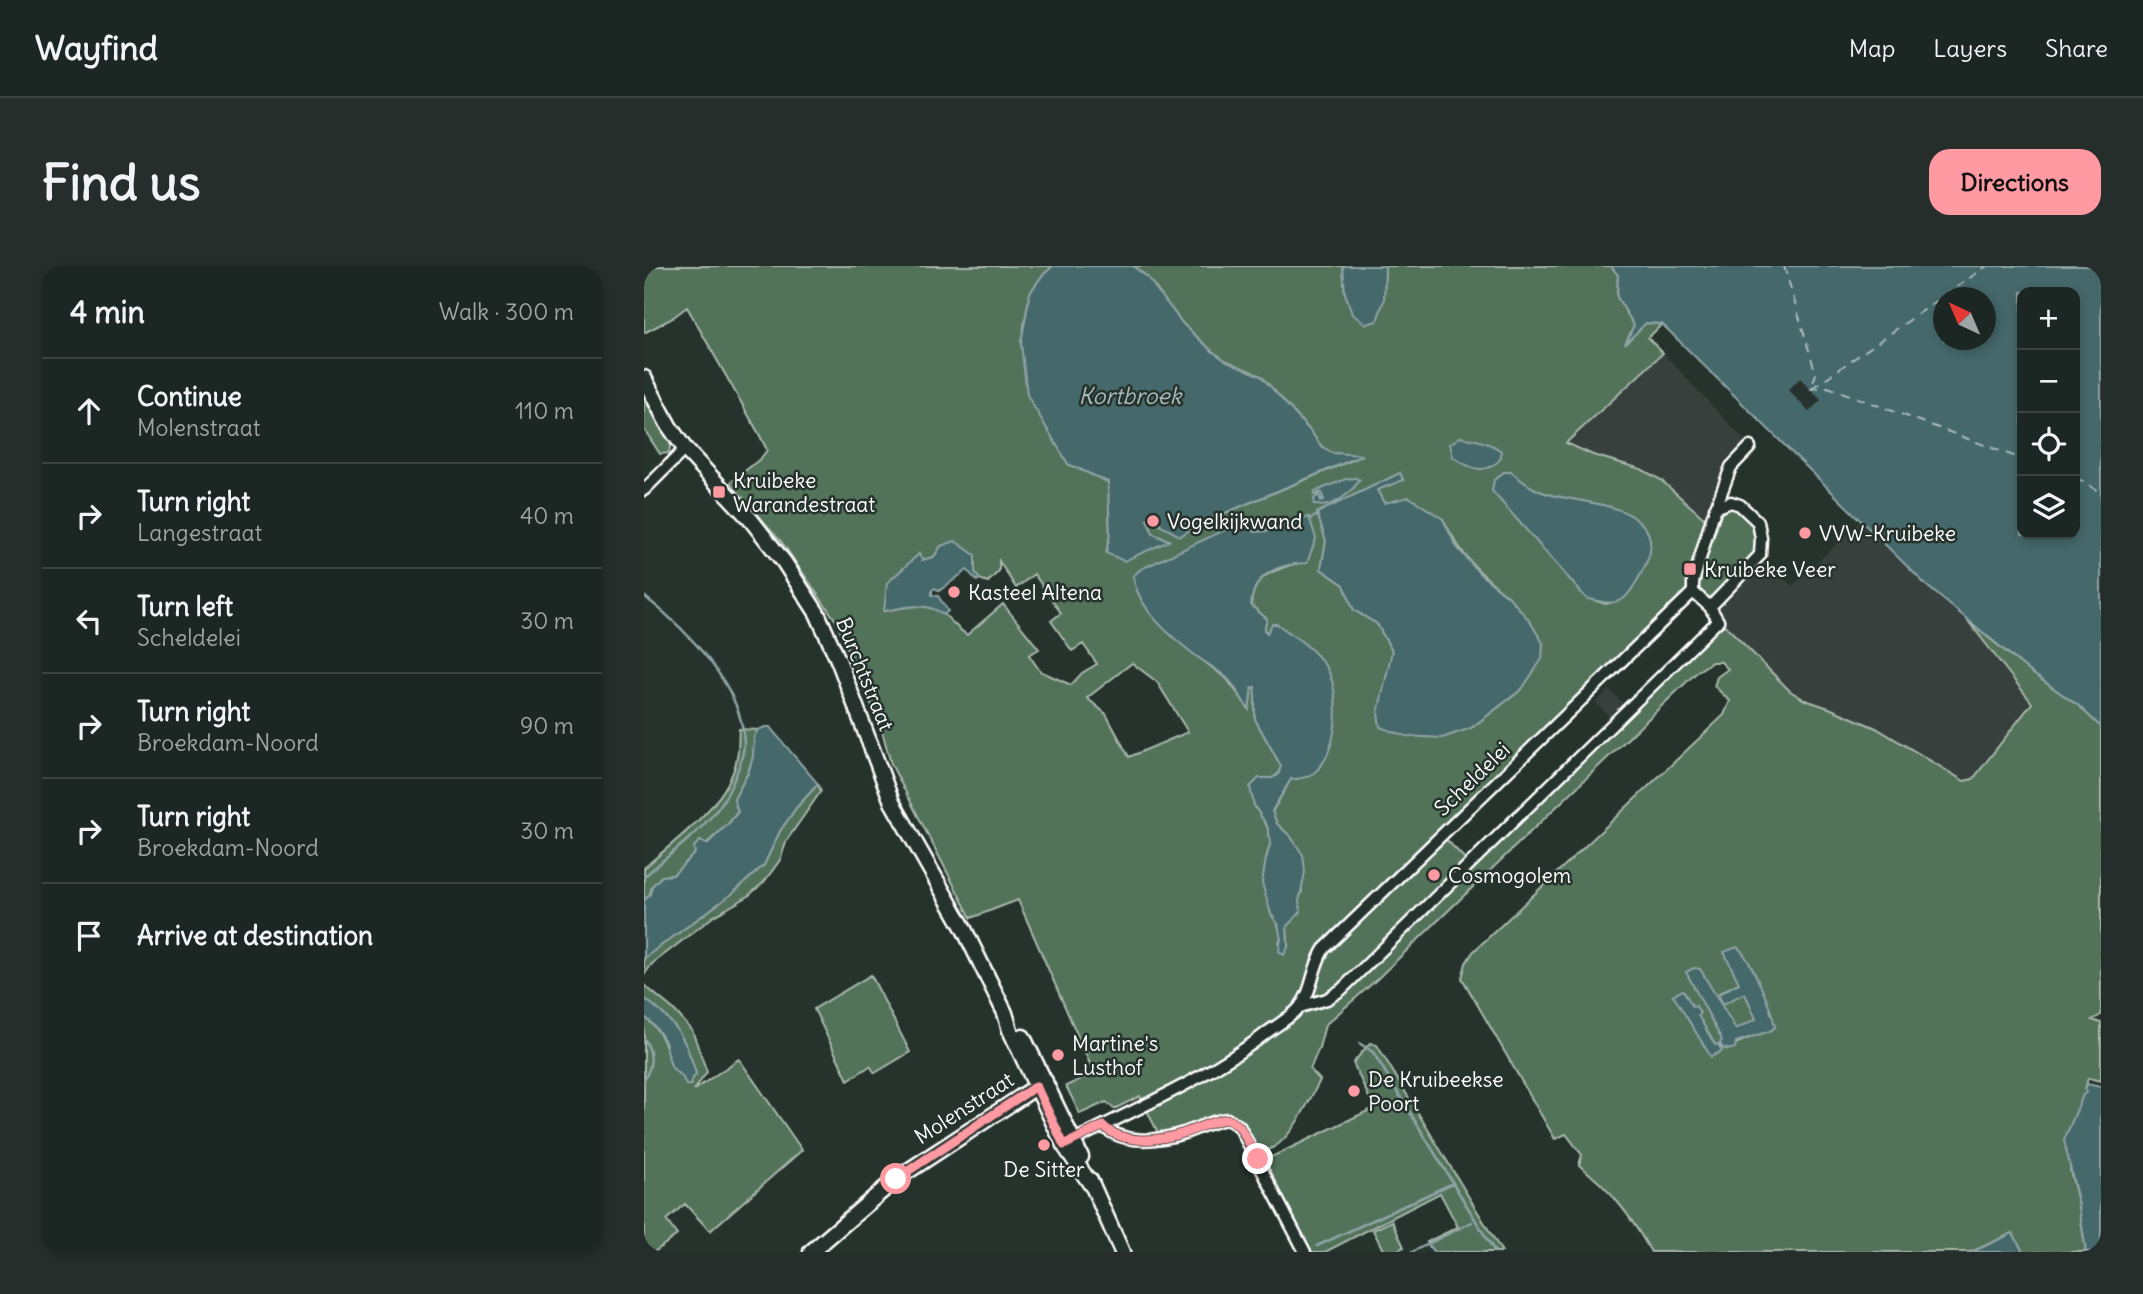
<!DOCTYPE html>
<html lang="en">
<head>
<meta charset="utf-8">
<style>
  :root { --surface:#1c2622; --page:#252e2a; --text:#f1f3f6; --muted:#a0a5a5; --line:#3a4340; --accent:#ff9aa2 }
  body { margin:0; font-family:Delius,sans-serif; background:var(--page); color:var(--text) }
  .controls { position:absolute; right:21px; top:21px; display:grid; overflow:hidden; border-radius:14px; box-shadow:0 4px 10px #0003 }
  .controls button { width:63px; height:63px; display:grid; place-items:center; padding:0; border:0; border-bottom:2px solid var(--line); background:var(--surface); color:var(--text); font:35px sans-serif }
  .compass { position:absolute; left:1289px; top:21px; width:63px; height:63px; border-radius:50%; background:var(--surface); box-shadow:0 4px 10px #0003; rotate:316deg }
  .stop { position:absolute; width:21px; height:21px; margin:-16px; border:5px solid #ff9aa2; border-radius:50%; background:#fff }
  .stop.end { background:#ff9aa2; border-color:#fff; box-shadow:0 2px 7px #0008 }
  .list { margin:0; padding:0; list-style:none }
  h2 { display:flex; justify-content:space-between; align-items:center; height:91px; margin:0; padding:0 28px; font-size:30px }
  h2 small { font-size:23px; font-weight:400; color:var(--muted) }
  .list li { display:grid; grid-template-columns:46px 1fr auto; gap:21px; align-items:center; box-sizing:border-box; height:105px; padding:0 28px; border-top:2px solid var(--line) }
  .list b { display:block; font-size:26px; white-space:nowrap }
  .list p { margin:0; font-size:23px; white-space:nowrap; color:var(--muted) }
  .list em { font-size:23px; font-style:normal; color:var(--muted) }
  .icon { flex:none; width:38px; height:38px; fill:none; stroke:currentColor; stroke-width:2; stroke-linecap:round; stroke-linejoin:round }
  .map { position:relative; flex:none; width:1457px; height:986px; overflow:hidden; border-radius:21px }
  header { display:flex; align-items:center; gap:42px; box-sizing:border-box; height:98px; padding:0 35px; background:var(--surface); border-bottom:2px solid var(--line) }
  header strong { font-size:33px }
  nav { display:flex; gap:38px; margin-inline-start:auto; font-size:24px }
  .intro { display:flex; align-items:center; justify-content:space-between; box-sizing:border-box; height:168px; padding:0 42px }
  h1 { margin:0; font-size:49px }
  .button { padding:18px 32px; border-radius:21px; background:var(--accent); color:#111; font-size:24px; font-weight:700 }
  main { display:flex; gap:42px; padding:0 42px }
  aside { flex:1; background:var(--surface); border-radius:21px; box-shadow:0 4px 10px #0003 }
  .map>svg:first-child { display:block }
</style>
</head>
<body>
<header>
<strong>Wayfind</strong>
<nav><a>Map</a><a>Layers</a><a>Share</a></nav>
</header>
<div class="intro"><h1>Find us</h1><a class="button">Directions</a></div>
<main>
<aside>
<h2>4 min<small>Walk · 300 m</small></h2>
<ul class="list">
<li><svg class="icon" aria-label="ahead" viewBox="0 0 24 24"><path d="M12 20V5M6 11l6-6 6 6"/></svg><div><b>Continue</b><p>Molenstraat</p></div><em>110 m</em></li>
<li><svg class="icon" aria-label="right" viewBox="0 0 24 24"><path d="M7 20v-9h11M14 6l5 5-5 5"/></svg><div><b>Turn right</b><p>Langestraat</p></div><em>40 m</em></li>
<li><svg class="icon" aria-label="left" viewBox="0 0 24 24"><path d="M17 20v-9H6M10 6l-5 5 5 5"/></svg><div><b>Turn left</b><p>Scheldelei</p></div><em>30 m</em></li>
<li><svg class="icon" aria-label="right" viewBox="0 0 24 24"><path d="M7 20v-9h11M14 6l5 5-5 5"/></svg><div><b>Turn right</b><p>Broekdam-Noord</p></div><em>90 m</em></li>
<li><svg class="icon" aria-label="right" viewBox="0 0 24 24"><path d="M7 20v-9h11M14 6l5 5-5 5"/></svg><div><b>Turn right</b><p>Broekdam-Noord</p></div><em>30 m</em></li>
<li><svg class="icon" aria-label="arrive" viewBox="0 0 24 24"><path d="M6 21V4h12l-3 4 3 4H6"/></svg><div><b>Arrive at destination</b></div></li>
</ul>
</aside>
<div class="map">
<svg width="1457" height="986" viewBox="0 0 1457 986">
  <rect width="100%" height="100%" fill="#26332d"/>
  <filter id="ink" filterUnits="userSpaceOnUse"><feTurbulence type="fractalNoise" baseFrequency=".0143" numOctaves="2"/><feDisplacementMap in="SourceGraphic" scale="14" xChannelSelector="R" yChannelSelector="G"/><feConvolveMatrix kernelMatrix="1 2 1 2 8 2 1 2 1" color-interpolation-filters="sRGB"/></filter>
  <g filter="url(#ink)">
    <path fill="#38403e" d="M 1019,87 L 1104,178 L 1074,216 L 1062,254 L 1017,214 L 997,203 L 949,189 L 922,177 Z
      M 1216,256 L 1283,320 L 1324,355 L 1388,437 L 1329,513 L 1320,515 L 1232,462 L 1185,442 L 1161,434 L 1146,425 L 1081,359 L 1076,338 L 1122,295 L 1148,320 Z
      M 965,423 L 979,437 L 965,450 L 952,437 Z"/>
    <path fill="#52725a" stroke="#a8b8ac" stroke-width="2" fill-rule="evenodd" d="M 0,0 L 409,0 L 398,10 L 386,27 L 377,77 L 424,198 L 464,216 L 466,269 L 462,287 L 524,274 L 509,268 L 503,253 L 513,249 L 516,259 L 536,269 L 557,257 L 718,190 L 688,187 L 677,180 L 667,166 L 617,110 L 581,94 L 568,85 L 539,58 L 503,11 L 489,0 L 699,0 L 701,27 L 740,34 L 741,0 L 967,0 L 974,9 L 973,31 L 990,59 L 1002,57 L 1018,58 L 1004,72 L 1019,87 L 922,177 L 949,189 L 997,203 L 1017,214 L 1062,254 L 1041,327 L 795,566 L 829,601 L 1071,364 L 1081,359 L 1146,425 L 1161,434 L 1185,442 L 1232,462 L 1320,515 L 1329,513 L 1388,437 L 1324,355 L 1388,407 L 1435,440 L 1457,461 L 1457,749 L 1448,754 L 1457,757 L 1457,815 L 1444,812 L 1441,824 L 1443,825 L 1426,904 L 1435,940 L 1442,986 L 1379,986 L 1369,967 L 1327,986 L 1007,986 C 987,950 968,925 935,899 L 938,889 L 922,868 L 911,873 L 818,712 L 822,697 L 829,686 L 1080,449 L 1086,435 L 1070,420 L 1073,411 L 1084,403 L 1077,396 L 1068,396 L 1054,405 L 730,716 L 681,759 L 675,782 L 666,803 L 676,814 C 668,829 635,904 609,879 C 598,867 599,851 581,848 L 515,869 L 496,830 L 470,843 L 462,836 L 436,848 L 422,820 L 450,807 L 374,634 L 327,652 L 247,498 L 237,461 L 192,355 L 137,275 L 86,217 L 117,192 L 123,184 L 115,168 L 43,41 L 27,53 L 0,67 ZM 867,206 C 878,216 889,224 903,228 C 919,233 936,234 951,238 C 967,242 994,250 1003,265 C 1014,284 990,318 979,333 L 962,338 L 942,332 L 849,225 ZM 756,207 L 759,214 L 733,224 L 740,238 L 799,253 C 818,291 833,305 865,331 L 878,423 L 827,462 L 743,414 L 748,385 L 733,358 L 710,344 L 700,319 L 677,303 L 682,275 L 673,247 ZM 715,214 C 705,232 689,233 670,237 L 673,230 L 675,230 L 678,235 L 680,234 L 677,226 ZM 665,251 L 650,298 C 625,306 609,311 607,339 L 623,353 L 620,364 L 623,367 L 653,513 L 647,513 L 628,546 L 633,558 L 647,571 L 658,626 L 643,660 L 644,681 L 635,677 L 637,672 L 634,658 L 627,648 L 622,593 L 627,575 L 623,560 L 610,539 L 615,512 L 629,512 L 634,508 L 637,500 L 611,453 L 611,421 L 608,421 L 605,443 L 583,413 L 549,387 L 522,364 L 601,254 L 610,266 L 625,265 ZM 297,280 L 331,306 L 335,313 L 344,316 L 355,305 L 355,295 L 372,322 L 390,308 L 417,347 L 407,355 L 428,385 L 439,378 L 453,398 L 438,407 L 427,419 L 396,405 L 385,389 L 395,383 L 359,338 L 323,369 C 313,362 306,353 297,346 C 280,335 258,342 240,345 L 275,289 L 278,294 L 290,291 ZM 488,397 L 513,416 L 544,466 L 485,491 L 462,448 L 443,432 ZM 1056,704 L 1091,764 L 1113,753 L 1101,727 L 1075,727 L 1095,717 L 1131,761 L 1082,782 ZM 1039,725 L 1071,779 L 1029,729 Z
      M 0,133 L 27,175 L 25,187 L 16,188 L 0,163 Z
      M 1086,241 C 1112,242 1112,265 1113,285 L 1066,334 L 1053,321 L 1078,246 Z
      M 95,463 L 114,464 C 109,473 111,481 109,491 C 106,506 97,520 90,533 L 94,545 L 85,557 L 62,578 L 55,576 L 50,581 L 52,587 L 29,609 L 18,610 L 8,620 L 6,628 L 0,635 L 0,602 C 32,573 86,537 93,491 C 95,482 94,472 95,463 Z
      M 174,518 L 177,525 L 143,574 L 136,594 L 120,616 L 103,631 L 70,650 L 8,698 L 0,709 L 0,692 L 89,627 L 120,599 L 136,565 L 152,542 Z
      M 227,709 L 266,786 L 231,807 L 226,800 L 204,814 L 170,743 Z
      M 0,719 L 29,743 L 48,764 L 63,806 L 50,824 L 95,793 L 158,884 L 66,965 L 41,938 L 22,954 L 33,969 L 10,986 L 0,986 L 0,750 C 9,758 15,765 20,776 C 30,797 19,803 48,813 L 52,808 C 41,770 31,756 0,732 Z
      M 726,777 L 733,779 L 858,986 L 789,986 L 783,976 L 814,961 L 796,927 L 681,986 L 667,986 L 621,894 L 730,842 L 709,797 Z
      M 748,955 L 760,981 L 750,986 L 740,986 L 729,964 Z"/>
    <path fill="#44676b" stroke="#8fa4a6" stroke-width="2" fill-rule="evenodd" d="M 409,0 L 489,0 L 503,11 L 539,58 L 568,85 L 581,94 L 617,110 L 667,166 L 677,180 L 688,187 L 719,189 L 557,257 L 536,270 L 516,259 L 513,249 L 503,254 L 509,268 L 525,275 L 480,295 L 462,287 L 466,269 L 464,216 L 424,198 L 383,129 L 377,77 L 386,27 L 398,10 Z
      M 699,0 L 741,0 L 740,34 L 733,55 L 722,58 L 708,48 L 701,27 Z
      M 967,0 L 1457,0 L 1457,461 L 1435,440 L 1388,407 L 1283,320 L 1018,58 L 1002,57 L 981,78 L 990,59 L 973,31 L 974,9 ZM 1378,26 L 1431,26 L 1431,268 L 1378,268 ZM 1300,32 L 1342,32 L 1342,74 L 1300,74 Z
      M 816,171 C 830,173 846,176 857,185 L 857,192 C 842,211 825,202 809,191 L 806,178 Z
      M 860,206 L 867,206 C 878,215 889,224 904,228 C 933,237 985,235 1003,265 C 1006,270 1007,280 1006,286 C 1004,296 988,327 979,333 C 968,340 954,335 942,332 L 848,225 L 850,214 Z
      M 756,207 L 759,214 L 733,224 L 740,237 L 765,231 L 799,253 L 812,280 L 836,308 L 865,331 L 885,354 L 899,377 L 898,393 L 878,423 L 827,462 L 798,472 L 762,470 L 736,461 L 734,447 L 748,385 L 733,358 L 710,344 L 700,319 L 677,303 L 682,275 L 673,247 Z
      M 712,212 L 715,214 C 708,227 686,245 670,238 L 670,233 L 675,229 L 677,235 L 680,234 L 677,226 L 670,229 L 670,226 L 702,213 Z
      M 665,251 L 672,272 L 663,297 C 634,298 609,308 607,339 L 623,353 L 620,364 L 623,367 L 628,358 L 633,358 C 651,371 670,382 682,401 C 698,426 695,491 668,508 C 662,512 653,513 647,513 L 628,545 L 633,558 L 647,571 L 659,589 L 661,606 L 655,635 L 657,646 L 643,660 L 644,681 L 640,689 L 635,685 L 637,672 L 634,658 L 627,648 L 618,617 L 622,593 L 627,575 L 623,560 L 610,539 L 606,521 L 615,512 L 628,512 L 634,509 L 637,500 L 611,453 L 611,421 L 608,421 L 605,444 C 598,434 592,421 583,412 C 574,404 562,397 552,390 C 526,370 494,343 489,310 L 497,303 L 602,254 L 611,266 L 625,265 Z
      M 311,275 L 331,289 L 331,306 L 335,313 L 333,315 L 323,304 L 295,325 L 291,322 L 288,324 L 288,329 L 294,330 L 304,345 L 300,349 C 283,335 260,341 240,345 L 243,317 L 275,288 L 278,294 L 290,291 L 297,280 Z
      M 121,461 L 126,461 L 129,465 L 174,518 L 152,542 L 136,565 L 120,599 L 89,627 L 0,692 L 0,635 L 6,628 L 8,620 L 18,610 L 29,609 L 51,587 L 50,581 L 56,575 L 63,578 L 85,557 L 94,546 L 90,533 L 104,507 L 109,491 L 110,470 L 114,464 Z
      M 1093,681 C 1106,690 1128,744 1131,761 L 1126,765 L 1092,776 L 1091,782 L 1083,784 L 1082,782 L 1079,783 L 1076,777 L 1078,774 L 1042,706 L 1050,702 L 1056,703 L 1092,763 L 1112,753 L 1101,727 L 1079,738 L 1074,728 L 1095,717 L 1080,686 Z
      M 1039,724 L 1049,741 L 1052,740 L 1056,747 L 1054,749 L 1071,779 L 1074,778 L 1078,785 L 1067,791 L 1029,729 Z
      M 0,732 C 32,757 41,769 52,808 L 48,813 L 47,819 L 42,819 L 38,810 C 21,800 27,791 21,776 C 16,765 9,758 0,750 Z
      M 1443,818 L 1457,821 L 1457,986 L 1442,986 L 1435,940 L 1420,874 L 1439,829 L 1443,826 L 1441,824 Z
      M 1369,967 L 1379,986 L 1327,986 L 1328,986 Z"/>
    <path fill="#26332d" d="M 1156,112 L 1177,134 L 1165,146 L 1144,124 Z"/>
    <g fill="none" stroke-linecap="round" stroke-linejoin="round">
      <path stroke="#8fa4a6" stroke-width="2.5" d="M 666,253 L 674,249
        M 0,330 C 42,363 99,420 100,477 C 100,494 85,528 75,541 C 54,569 25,588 0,611
        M 0,772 C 9,787 9,799 0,814
        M 715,777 L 729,786 L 851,986
        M 784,978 L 789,986
        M 673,980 L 809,917
        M 768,986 L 828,956"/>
      <path stroke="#abbbbc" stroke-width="2" stroke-dasharray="9 7" stroke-linecap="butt" d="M 1140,0 L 1172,108 L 1167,122
        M 1168,122 L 1343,0
        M 1166,123 L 1184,121 L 1378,193
        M 1431,212 L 1441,216 L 1457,228"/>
      <g stroke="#fff" stroke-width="15">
        <path id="street" d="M 0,224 L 41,183
          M 1066,341 L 1116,289 L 1117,272 L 1114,256 L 1096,239 L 1087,236 L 1071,242
          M 656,741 L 683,733 L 697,724 L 1074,355 L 1066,341 L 1049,326 L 1049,316 L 1068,252 L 1087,201 L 1106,181
          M 459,860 C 480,879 514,875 540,867 C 555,862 567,855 583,853 L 595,860 L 661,986
          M 424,877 C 492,843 565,812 625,765 C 635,758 647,751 655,742 C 669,726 668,701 680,683 L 1049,326"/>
      </g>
      <g stroke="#fff" stroke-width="19">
        <path id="secondary" d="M 0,112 L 25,160 L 41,183 L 107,254 L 140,296 L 173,347 L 195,396 L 248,536 L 319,661 L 361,747 L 366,764 L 420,879 L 448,920
          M 379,771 L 437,891
          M 446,914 L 478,986
          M 167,986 L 252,913 L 401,815"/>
      </g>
      <use href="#street" stroke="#26332d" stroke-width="10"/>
      <use href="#secondary" stroke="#26332d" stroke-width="14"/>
    </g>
  </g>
  <g fill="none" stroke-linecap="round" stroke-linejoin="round" filter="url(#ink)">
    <path stroke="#ff9aa2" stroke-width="9" d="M 252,913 L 392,820 L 420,879 L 459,860 C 480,879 514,875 540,867 C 555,862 567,855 583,853 L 595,860 L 614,893"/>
  </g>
  <g fill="#ff9aa2" stroke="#26332d" stroke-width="2.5">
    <rect x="68" y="219" width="14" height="14" rx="3.5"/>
    <circle cx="509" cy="255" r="7"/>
    <circle cx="1161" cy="267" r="7"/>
    <rect x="1039" y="296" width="14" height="14" rx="3.5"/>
    <circle cx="310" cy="326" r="7"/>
    <circle cx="790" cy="609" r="7"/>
    <circle cx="414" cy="789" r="7"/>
    <circle cx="710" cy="825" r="7"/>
    <circle cx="400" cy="879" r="7"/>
  </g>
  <g text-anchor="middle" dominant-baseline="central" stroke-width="5" stroke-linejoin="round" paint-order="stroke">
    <g font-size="21" fill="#fff" stroke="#26332d" text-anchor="start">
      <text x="89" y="214">Kruibeke<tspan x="89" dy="24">Warandestraat</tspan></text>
      <text x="523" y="255">Vogelkijkwand</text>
      <text x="1175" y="267">VVW-Kruibeke</text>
      <text x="1060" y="303">Kruibeke Veer</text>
      <text x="324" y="326">Kasteel Altena</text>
      <text x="804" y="609">Cosmogolem</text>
      <text x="428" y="777">Martine's<tspan x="428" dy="24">Lusthof</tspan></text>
      <text x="724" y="813">De Kruibeekse<tspan x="724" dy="24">Poort</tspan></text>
      <text x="400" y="903" text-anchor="middle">De Sitter</text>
    </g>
    <g font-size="21" fill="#fff" stroke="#26332d">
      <text transform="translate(221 408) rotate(68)">Burchtstraat</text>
      <text transform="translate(828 513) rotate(-44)">Scheldelei</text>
      <text transform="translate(320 842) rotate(-33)">Molenstraat</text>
    </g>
    <g font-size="23" font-style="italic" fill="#abbbbc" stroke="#26332d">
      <text x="486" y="129">Kortbroek</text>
    </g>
  </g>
</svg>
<div class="controls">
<button>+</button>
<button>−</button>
<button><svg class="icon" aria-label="locate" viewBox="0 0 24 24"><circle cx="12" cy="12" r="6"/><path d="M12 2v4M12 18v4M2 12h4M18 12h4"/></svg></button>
<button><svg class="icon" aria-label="layers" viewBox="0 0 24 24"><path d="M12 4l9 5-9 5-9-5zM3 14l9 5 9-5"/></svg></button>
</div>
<svg class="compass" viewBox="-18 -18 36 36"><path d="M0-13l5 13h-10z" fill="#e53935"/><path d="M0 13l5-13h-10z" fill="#a0a5a5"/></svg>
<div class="stop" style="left:252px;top:913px"></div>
<div class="stop end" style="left:614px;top:893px"></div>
</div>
</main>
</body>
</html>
